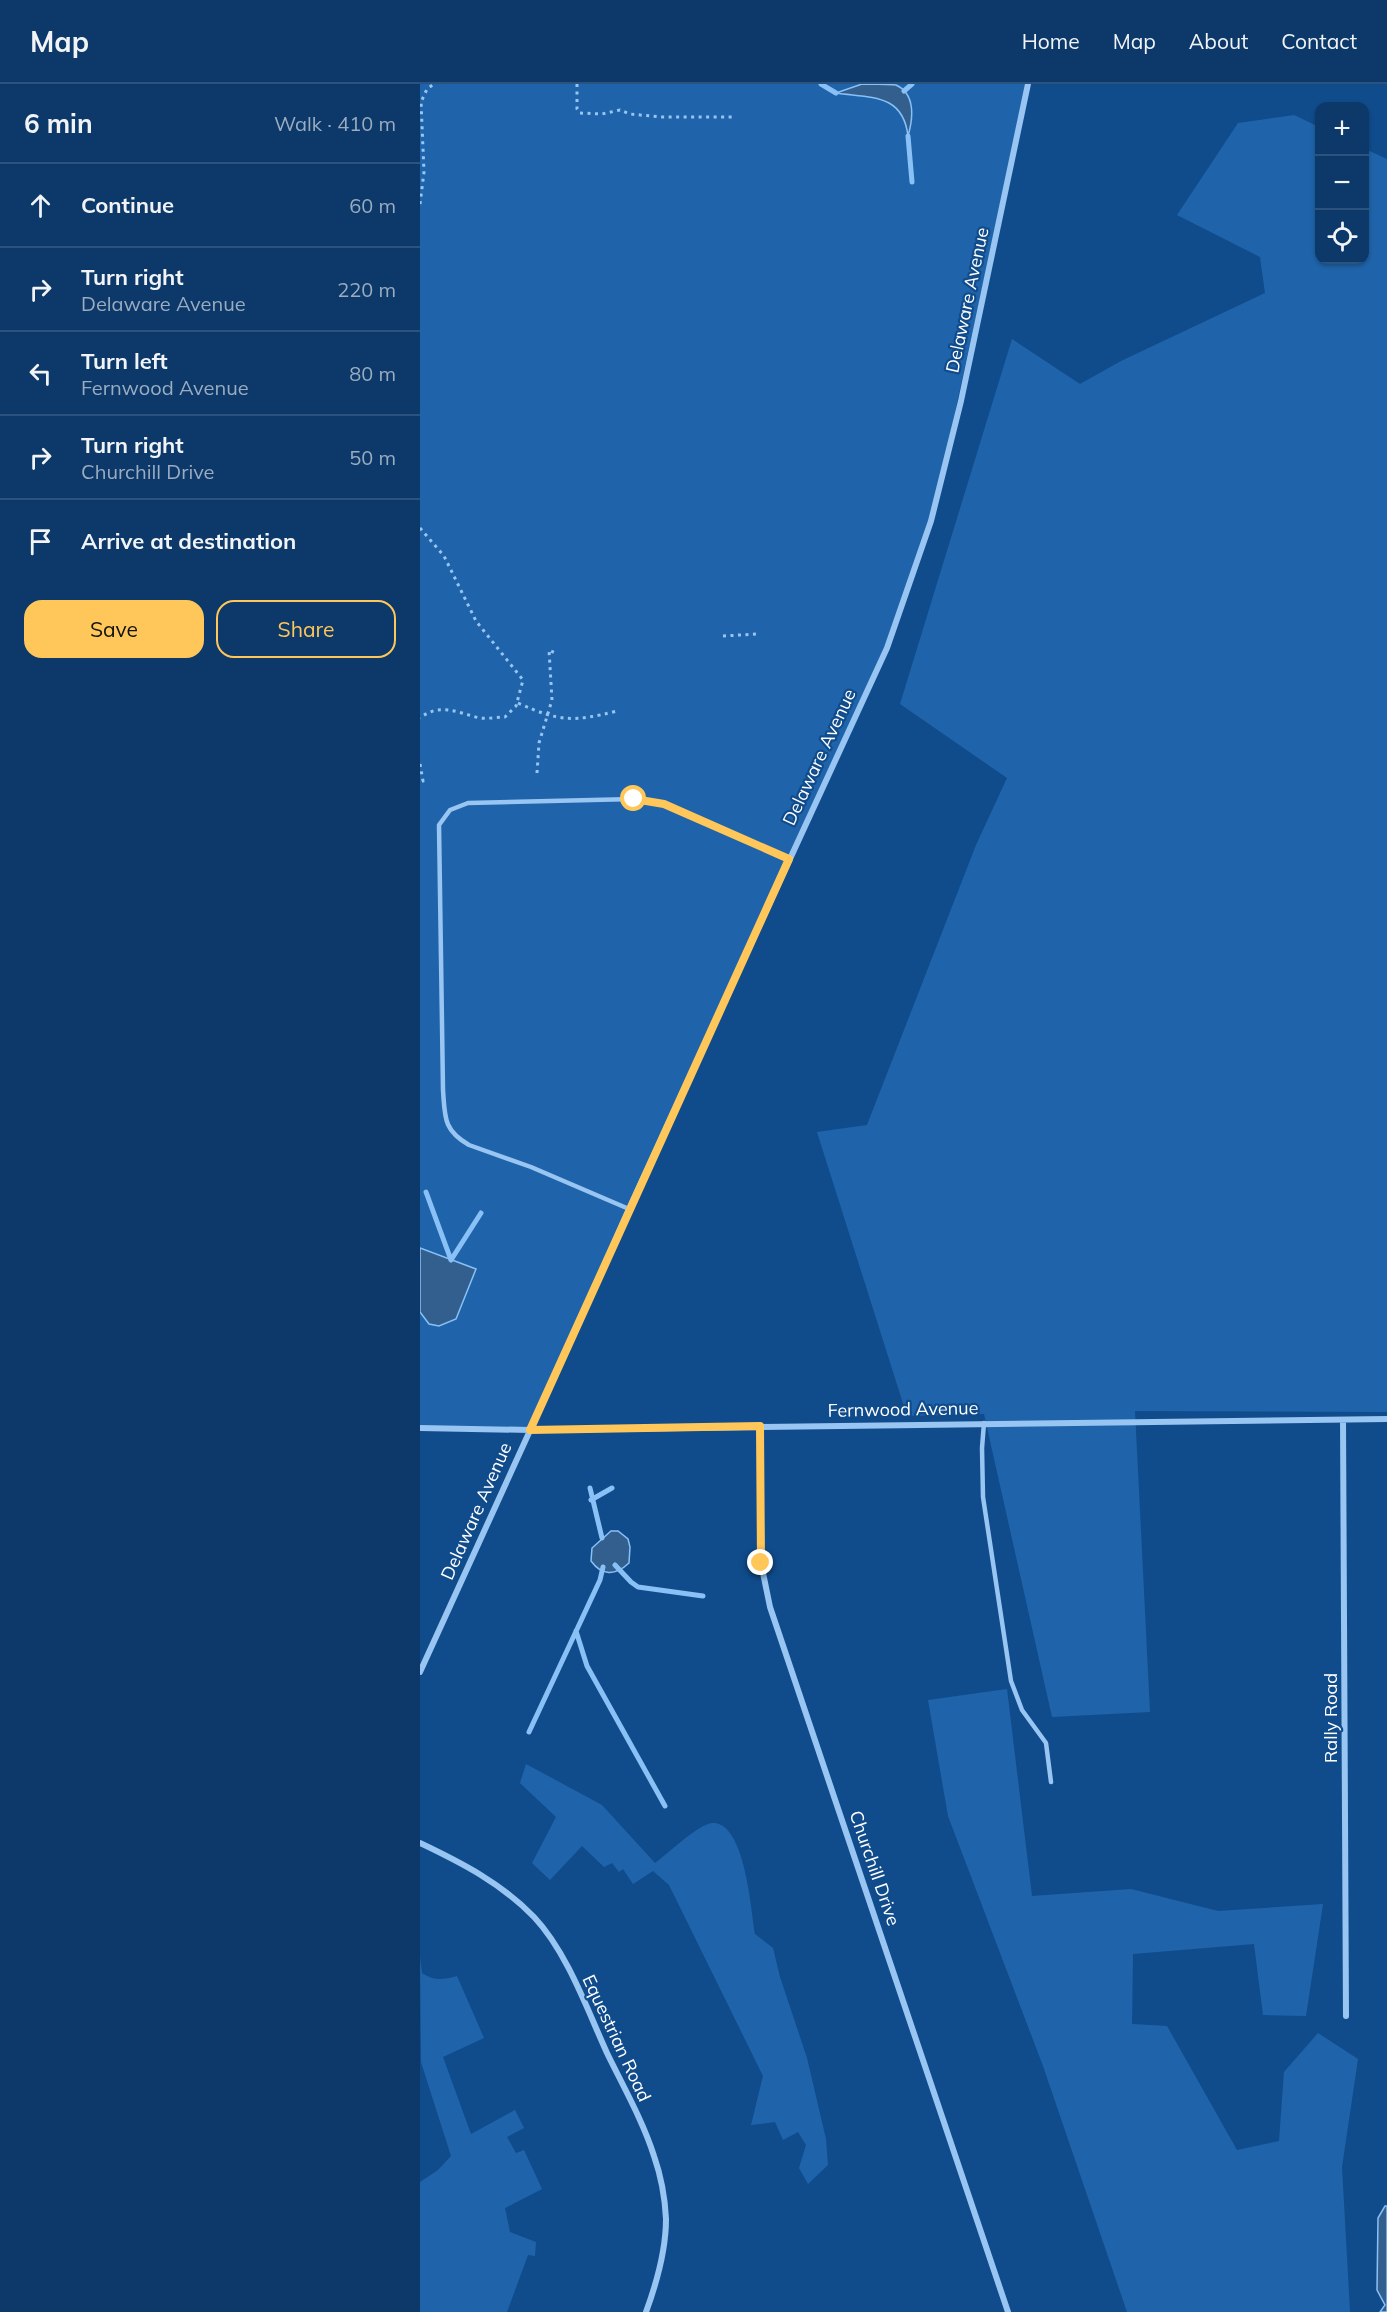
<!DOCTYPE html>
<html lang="en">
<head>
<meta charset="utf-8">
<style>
  :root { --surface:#0c3969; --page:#15406f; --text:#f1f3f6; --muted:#9aacc0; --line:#2c537d; --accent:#ffc759 }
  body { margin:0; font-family:Mulish,sans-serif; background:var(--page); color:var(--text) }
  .controls { position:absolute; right:18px; top:18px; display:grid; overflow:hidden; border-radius:12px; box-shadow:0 2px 4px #0004 }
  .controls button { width:54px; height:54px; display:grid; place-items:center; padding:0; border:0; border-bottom:2px solid var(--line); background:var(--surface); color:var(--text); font:30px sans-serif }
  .stop { position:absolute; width:18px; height:18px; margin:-14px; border:4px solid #ffc759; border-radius:50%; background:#fff }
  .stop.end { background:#ffc759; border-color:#fff; box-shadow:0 2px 6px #0008 }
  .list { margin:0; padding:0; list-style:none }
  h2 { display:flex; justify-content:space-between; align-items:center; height:78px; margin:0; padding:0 24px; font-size:26px }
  h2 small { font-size:20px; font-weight:400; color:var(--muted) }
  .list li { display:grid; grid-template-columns:39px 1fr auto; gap:18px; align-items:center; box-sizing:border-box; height:84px; padding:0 24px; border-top:2px solid var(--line) }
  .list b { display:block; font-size:22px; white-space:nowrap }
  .list p { margin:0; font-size:20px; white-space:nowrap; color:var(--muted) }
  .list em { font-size:20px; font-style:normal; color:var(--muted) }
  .actions { display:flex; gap:12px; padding:18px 24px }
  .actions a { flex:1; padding:14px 0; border:2px solid var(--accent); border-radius:18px; text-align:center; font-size:21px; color:var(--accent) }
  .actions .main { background:var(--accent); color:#111 }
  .icon { flex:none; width:33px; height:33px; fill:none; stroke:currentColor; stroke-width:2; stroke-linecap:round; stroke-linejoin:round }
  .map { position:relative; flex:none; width:967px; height:2228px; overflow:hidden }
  header { display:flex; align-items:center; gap:36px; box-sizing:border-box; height:84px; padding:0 30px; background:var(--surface); border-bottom:2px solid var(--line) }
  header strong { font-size:28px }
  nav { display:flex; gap:33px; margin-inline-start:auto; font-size:21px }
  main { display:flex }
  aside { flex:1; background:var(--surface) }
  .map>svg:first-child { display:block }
</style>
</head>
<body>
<header>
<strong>Map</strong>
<nav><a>Home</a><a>Map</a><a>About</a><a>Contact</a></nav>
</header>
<main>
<aside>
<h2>6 min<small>Walk · 410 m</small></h2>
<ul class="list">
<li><svg class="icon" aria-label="ahead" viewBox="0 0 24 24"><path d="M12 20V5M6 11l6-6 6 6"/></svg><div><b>Continue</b></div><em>60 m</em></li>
<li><svg class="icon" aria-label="right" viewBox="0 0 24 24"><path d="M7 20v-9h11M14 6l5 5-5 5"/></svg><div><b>Turn right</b><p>Delaware Avenue</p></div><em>220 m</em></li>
<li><svg class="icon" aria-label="left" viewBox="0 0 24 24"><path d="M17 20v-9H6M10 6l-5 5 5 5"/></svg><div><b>Turn left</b><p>Fernwood Avenue</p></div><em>80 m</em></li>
<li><svg class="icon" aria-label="right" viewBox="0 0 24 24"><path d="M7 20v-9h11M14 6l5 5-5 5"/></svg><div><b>Turn right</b><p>Churchill Drive</p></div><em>50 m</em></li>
<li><svg class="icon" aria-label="arrive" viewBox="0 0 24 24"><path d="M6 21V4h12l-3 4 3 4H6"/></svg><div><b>Arrive at destination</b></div></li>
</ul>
<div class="actions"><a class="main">Save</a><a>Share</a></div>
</aside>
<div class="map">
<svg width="967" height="2228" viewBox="0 0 967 2228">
  <rect width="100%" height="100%" fill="#104c8c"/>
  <path fill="#1f64aa" d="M 0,0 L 607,0 L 511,437 L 467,564 L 110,1346 L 0,1344 Z
    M 874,31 L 899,43 L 900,176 L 944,176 L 945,65 L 967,75 L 967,1328 L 715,1327 L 730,1628 L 632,1633 L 564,1330 L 487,1332 L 397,1048 L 447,1041 L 556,761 L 587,694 L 480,620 L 592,255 L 660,300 L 701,277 L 845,209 L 840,173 L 757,131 L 818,39 Z
    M 587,1605 L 612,1812 L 711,1805 L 798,1827 L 903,1820 L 886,1932 L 843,1931 L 834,1860 L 713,1870 L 712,1940 L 747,1942 L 817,2066 L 859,2057 L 864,1988 L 898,1949 L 938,1975 L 922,2083 L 930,2228 L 707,2228 L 623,1982 L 528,1732 L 508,1616 Z
    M 106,1680 L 182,1721 L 235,1779 C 249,1769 277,1741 292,1739 C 325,1737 331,1826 335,1850 L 353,1864 L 360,1893 L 387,1974 L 406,2055 L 408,2081 L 388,2100 L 379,2084 L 386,2061 L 378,2048 L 363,2056 L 355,2038 L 331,2041 L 343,1992 L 249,1801 L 233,1787 L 213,1800 L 203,1785 L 199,1788 L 192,1779 L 184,1783 L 162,1762 L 130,1796 L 112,1779 L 136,1733 L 100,1699 Z
    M 0,1873 L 2,1889 C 14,1897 23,1896 37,1892 L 64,1954 L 23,1973 L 51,2050 L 95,2026 L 104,2044 L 87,2053 L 96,2069 L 104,2066 L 122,2105 L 85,2124 L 90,2148 L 116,2158 L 115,2172 L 108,2171 L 87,2228 L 0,2228 L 0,2098 L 18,2086 L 31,2072 L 1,1978 Z"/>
  <path fill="#325f8e" stroke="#89c1f6" stroke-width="1.5" d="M 442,0 C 452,0 467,0 476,1 C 496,10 493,35 488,52 C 483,9 450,14 416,9 Z
    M 0,1164 L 56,1185 L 36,1235 L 19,1242 L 9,1240 L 0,1228 Z
    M 191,1447 L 198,1447 L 208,1455 L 210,1463 L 209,1479 C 195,1492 182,1492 171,1477 L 172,1464 Z
    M 965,2122 L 967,2122 L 967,2228 L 960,2228 L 965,2221 L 957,2206 L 958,2134 Z"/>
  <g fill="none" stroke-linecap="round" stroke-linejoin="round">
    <path stroke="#89c1f6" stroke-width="5" d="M 401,0 L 416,9
      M 484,7 L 492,0
      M 488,52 L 492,98
      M 6,1108 L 31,1176
      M 31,1176 L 61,1129
      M 170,1404 L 182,1454
      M 171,1416 L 192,1404
      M 195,1481 L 211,1498 L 218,1503 L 283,1512
      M 156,1547 L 167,1582 L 245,1722
      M 109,1648 L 180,1496 L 183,1483"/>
    <path stroke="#98c5f2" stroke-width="3" stroke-dasharray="3 4.5" stroke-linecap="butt" d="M 157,0 L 157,25 L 160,29 L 182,30 L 200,26 L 210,30 L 241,33 L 313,33
      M 0,120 L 4,88 L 1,18 L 7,5 L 14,0
      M 0,444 L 24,472 L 56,537 L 103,596 L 96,622 L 85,633 C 77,633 68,635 60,634 C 38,629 20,618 0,634
      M 303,552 L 337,550
      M 98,619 C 140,638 153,638 197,627
      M 0,680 L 3,697 L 0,696
      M 117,689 L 119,659 L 132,616 L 129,566 L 137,570"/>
    <path stroke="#98c5f2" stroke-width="4.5" d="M 209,1125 L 111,1083 L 49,1061 C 23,1046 25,1033 23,1006 L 19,741 L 30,726 L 48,719 L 214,715 L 231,717 L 244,720 L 369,775
      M 564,1339 L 562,1364 L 563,1413 L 591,1597 L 602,1626 L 626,1659 L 631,1698"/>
    <path stroke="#98c5f2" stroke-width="6" d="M 923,1336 L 926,1932
      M 340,1342 L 341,1479 L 350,1523 L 588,2228
      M 0,1344 L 110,1346 L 967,1335
      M 0,1588 L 154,1250 L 209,1125 L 467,564 L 511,437 L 541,317 L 608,0
      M 0,1759 C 42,1779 81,1799 114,1833 C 147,1868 167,1925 187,1969 C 203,2002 223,2037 234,2072 C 241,2092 245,2114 246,2135 C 246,2167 237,2198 226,2228"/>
  </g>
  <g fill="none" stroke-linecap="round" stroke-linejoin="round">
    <path stroke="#ffc759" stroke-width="8" d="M 214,715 L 244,720 L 369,775 L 110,1346 L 340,1342 L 341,1479"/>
  </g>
  <g text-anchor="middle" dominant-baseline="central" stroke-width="4.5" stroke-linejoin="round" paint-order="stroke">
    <g font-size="18" fill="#fff" stroke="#104c8c">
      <text transform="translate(547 216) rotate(-78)">Delaware Avenue</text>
      <text transform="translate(399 673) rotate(-65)">Delaware Avenue</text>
      <text transform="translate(483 1325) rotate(-1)">Fernwood Avenue</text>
      <text transform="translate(56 1427) rotate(-66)">Delaware Avenue</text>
      <text transform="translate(910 1634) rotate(-90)">Rally Road</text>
      <text transform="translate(455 1784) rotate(71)">Churchill Drive</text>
      <text transform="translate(197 1954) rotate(65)">Equestrian Road</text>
    </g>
  </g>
</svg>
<div class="controls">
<button>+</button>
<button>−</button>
<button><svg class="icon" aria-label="locate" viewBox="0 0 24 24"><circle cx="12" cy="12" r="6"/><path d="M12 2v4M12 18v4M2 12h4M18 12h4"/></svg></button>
</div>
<div class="stop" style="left:214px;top:715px"></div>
<div class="stop end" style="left:341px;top:1479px"></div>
</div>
</main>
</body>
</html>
